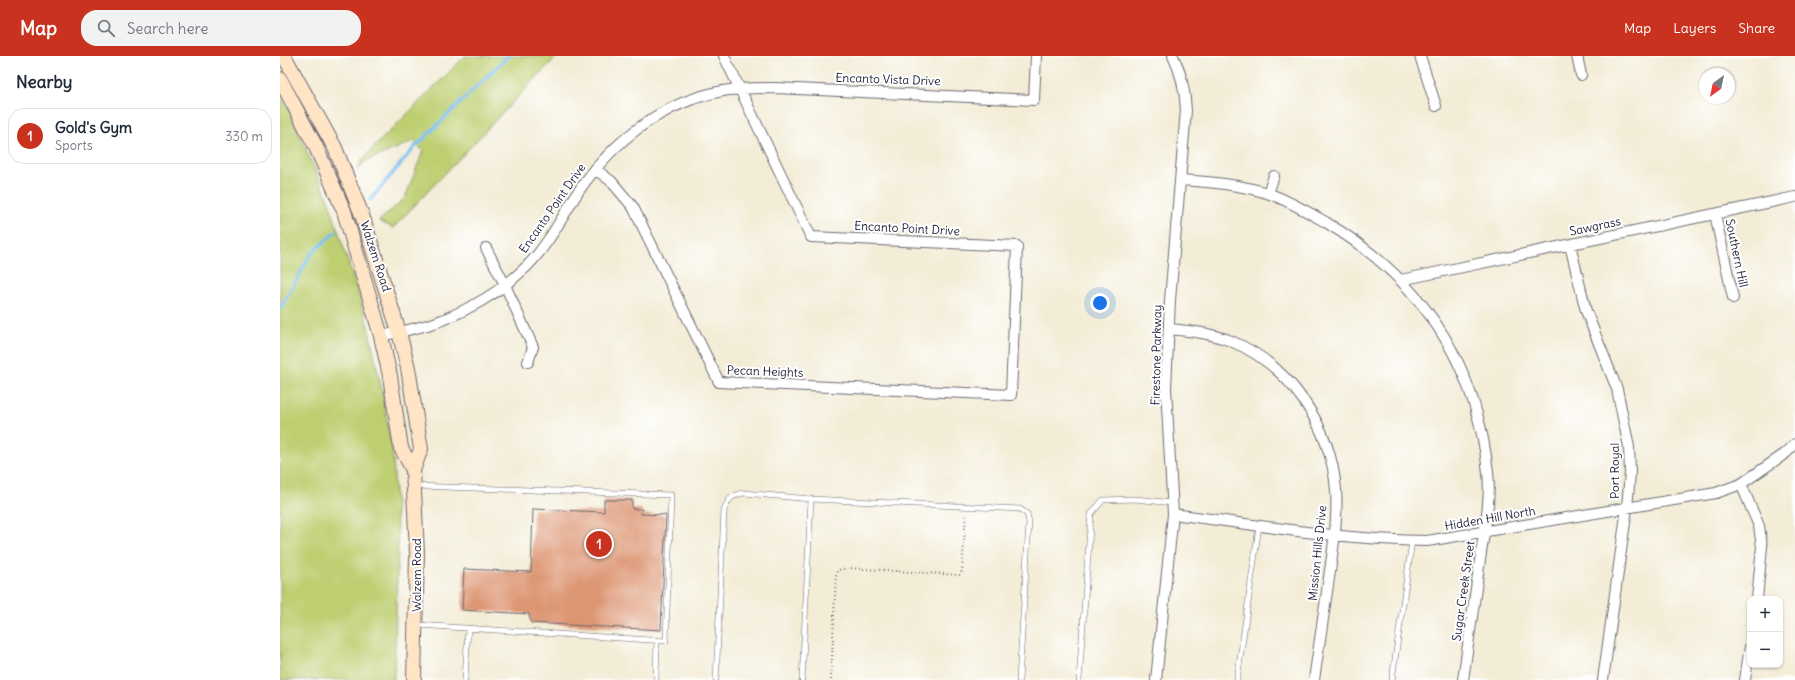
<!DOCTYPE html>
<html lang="en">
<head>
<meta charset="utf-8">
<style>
  :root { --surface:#fff; --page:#f2f2f3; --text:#1f2937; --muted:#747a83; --line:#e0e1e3; --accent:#c8321e }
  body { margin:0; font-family:Delius,sans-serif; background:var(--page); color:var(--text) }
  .controls { position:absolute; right:12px; bottom:12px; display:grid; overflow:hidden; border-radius:8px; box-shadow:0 1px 3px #0004 }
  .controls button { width:36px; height:36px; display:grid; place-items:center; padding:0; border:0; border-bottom:1px solid var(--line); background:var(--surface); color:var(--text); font:20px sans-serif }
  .compass { position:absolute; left:1419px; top:12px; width:36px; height:36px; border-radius:50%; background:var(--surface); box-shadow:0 1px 3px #0004; rotate:213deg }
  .you { position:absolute; left:820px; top:247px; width:14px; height:14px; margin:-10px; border:3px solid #fff; border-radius:50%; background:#1a73e8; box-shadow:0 0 0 6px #1a73e833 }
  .badge { display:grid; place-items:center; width:26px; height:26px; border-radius:50%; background:var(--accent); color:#fff; font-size:13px; font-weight:700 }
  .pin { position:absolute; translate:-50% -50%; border:2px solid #fff; box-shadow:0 1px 4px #0006 }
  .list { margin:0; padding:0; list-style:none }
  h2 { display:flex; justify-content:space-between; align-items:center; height:52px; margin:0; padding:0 16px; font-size:17px }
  h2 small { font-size:13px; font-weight:400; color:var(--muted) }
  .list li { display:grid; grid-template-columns:26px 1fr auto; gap:12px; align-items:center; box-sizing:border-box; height:56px; margin:0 8px 8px; padding:0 8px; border:1px solid var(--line); border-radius:16px }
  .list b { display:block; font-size:15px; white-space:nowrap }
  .list p { margin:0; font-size:13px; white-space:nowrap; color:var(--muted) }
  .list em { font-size:13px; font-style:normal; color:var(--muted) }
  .icon { flex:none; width:22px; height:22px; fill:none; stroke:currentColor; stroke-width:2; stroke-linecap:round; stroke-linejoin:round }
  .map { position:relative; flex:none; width:1515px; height:624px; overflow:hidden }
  header { display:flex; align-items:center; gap:24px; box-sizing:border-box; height:56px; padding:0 20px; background:var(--accent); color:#fff }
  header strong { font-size:19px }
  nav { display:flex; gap:22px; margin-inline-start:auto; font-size:14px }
  .search { width:280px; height:36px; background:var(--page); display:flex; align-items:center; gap:10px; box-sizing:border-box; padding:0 14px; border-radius:16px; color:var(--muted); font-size:15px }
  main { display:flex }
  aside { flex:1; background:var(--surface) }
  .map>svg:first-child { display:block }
</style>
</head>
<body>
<header>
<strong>Map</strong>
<div class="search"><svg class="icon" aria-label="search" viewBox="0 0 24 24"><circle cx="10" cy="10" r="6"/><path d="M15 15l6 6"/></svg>Search here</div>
<nav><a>Map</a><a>Layers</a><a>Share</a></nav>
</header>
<main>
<aside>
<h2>Nearby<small></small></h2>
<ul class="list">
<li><span class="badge">1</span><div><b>Gold's Gym</b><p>Sports</p></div><em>330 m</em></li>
</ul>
</aside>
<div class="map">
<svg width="1515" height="624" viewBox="0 0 1515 624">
  <rect width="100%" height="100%" fill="#fff"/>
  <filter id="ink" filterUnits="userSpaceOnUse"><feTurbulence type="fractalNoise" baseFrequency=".025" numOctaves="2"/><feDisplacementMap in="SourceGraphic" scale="8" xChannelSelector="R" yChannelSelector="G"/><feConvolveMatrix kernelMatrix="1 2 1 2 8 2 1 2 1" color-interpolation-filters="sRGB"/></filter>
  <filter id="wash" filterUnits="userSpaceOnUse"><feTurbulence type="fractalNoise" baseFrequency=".012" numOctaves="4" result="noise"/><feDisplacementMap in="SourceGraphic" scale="16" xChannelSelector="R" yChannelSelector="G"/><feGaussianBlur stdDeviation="0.9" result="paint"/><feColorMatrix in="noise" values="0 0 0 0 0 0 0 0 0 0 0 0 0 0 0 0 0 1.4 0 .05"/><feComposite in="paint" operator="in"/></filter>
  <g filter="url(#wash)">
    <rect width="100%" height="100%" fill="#f3ecd6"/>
    <path fill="#becf71" stroke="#707856" d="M 185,0 L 277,0 L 113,172 L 99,165 L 125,142 L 143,95 L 134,85 L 84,106 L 77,115 L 82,103 Z
      M 0,40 L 7,51 L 48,143 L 86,262 L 102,334 L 113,401 L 118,489 L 114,624 L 0,624 Z"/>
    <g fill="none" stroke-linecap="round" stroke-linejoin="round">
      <path stroke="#77bfef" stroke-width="3.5" d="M 90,144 L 134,92 L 228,0
        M 0,253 L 31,198 L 55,176"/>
    </g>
    <g id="blocks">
      <path fill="#dd9673" d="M 324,444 L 352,444 L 352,453 L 362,453 L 361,458 L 386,459 L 381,574 L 251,567 L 249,558 L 182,554 L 184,513 L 251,516 L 253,453 L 324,456 Z"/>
    </g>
  </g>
  <g filter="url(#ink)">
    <use href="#blocks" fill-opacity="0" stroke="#6b6971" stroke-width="1"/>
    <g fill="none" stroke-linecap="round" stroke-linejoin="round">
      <g stroke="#6b6971" stroke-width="6">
        <path id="lane" d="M 135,430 L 391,439 L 386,585 L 137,569
          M 185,624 L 188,572
          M 376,624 L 377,584
          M 436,624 L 444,455 C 448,443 451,440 463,437 L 531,443 L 740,453 L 747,458 L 749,466 L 739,624
          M 522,624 L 531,443
          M 799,624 L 811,458 L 823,444 L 855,443 L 893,447
          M 957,624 L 979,470
          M 1112,624 L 1132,485"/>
      </g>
      <g stroke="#6b6971" stroke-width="12">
        <path id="street" d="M 1140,0 L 1156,50
          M 1297,0 L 1301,19
          M 315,113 L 331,125 L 353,151 L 439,326 L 731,339 L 737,190 L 531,181 L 444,0
          M 900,124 C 929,126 959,128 987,137 C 1008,144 1028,156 1047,167 C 1142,224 1196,306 1208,416 C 1211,442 1205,471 1201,497 C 1195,539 1189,582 1183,624
          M 988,137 L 994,120
          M 1435,158 L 1453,242
          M 1290,189 L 1306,255 L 1337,333 L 1349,391 L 1350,417 L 1347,452 L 1323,624
          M 206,192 L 225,229 L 253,291 L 248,306
          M 1121,224 L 1515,141
          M 889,273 C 910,275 931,277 951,285 C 1011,310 1051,371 1056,434 C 1058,464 1053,493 1049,522 C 1044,556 1039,590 1034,624
          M 101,280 C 121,275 143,272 162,264 C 192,252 221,235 244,213 C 265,194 283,160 298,136 C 333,85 382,46 443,35 C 460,32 478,32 495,32 L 754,44 L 756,0
          M 1461,428 L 1479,470 L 1482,491 L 1477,543
          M 893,458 C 978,469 1062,484 1147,485 L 1436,437 L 1461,428 L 1506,397 L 1515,388
          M 876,624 L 893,458 L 886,332 L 890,244 L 906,54 C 905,34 902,18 893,0
          M 1465,624 L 1470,590"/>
      </g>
      <g stroke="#6b6971" stroke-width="16">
        <path id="secondary" d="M 4,0 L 55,92 L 82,159 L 119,276 L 128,312 L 141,393 L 133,414 L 137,497 L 134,624
          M 0,23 L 36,91 L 64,155 L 101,280 L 110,320 L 121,392 L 133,414"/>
      </g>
      <path stroke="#6b6971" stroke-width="2" stroke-dasharray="1 3" stroke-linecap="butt" d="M 551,624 L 556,517 L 558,514 L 568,512 L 680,519 L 682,515 L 686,458"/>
      <use href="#lane" stroke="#fff" stroke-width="5"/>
      <use href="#street" stroke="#fff" stroke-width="10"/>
      <use href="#secondary" stroke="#ffe4c6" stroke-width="14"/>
    </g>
  </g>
  <g text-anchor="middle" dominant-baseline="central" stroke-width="4" stroke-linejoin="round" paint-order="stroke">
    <g font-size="12" fill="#22223b" stroke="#fff">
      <text transform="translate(608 23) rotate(2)">Encanto Vista Drive</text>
      <text transform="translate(272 152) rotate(-55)">Encanto Point Drive</text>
      <text transform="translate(1315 170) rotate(-12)">Sawgrass</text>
      <text transform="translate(627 172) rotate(3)">Encanto Point Drive</text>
      <text transform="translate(1457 197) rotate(78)">Southern Hill</text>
      <text transform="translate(96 200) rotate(72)">Walzem Road</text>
      <text transform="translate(876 299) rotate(-89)">Firestone Parkway</text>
      <text transform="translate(485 315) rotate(2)">Pecan Heights</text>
      <text transform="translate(1334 415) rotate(-90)">Port Royal</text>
      <text transform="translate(1210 462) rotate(-10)">Hidden Hill North</text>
      <text transform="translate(1037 497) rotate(-84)">Mission Hills Drive</text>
      <text transform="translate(136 519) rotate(-90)">Walzem Road</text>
      <text transform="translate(1183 535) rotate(-82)">Sugar Creek Street</text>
    </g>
  </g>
</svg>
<div class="controls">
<button>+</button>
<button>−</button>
</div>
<svg class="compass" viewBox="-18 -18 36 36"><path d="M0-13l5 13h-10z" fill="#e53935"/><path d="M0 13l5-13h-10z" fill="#747a83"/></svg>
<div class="you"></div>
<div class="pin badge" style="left:319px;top:488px">1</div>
</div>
</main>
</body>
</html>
